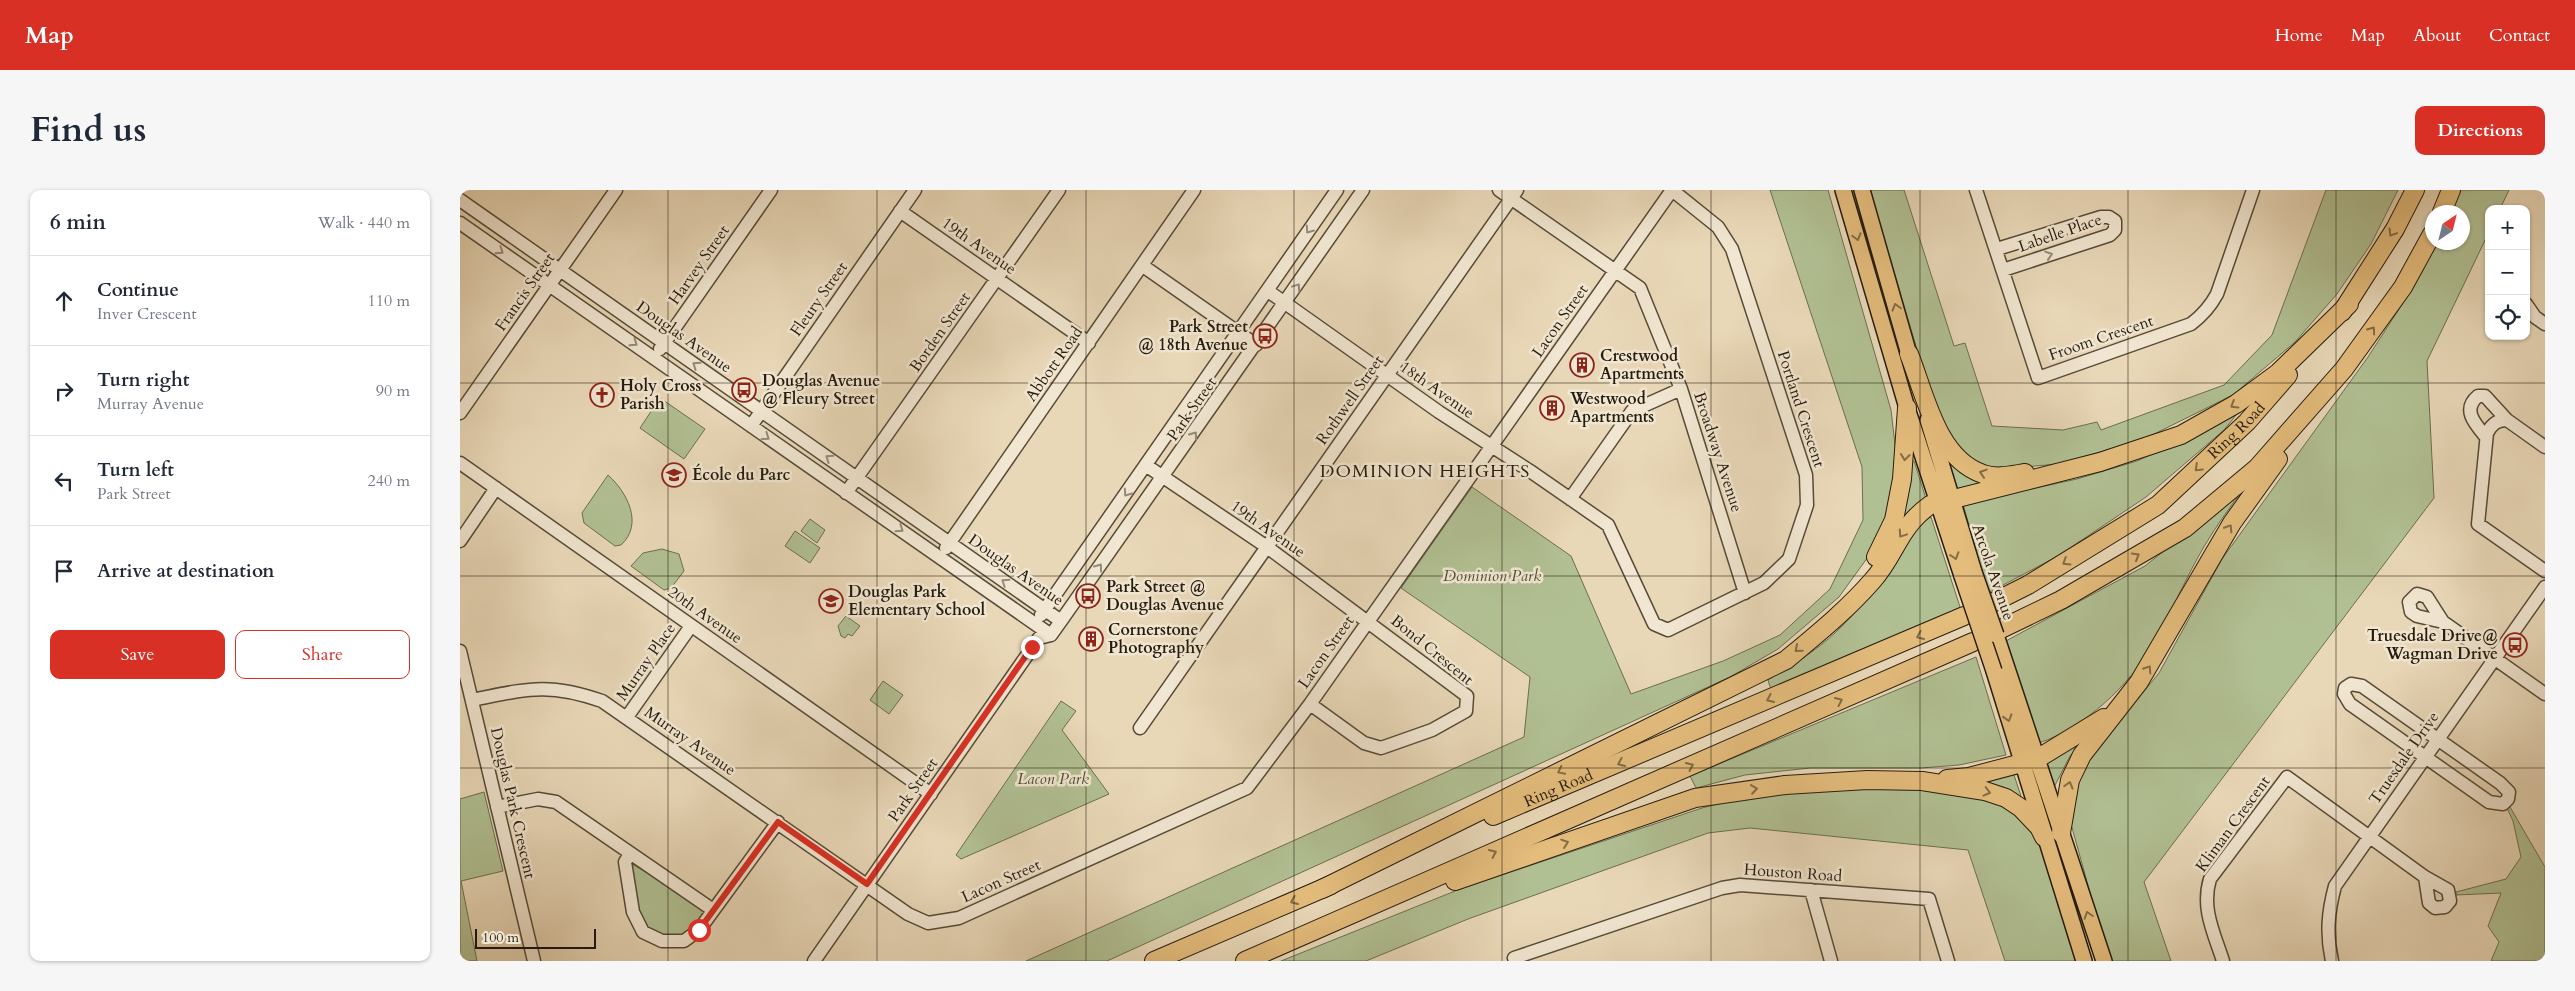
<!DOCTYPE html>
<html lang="en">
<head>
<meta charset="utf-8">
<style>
  :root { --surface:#fff; --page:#f6f6f7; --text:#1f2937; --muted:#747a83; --line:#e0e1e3; --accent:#d93025 }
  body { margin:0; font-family:Cardo,serif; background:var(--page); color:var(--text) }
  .controls { position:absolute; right:15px; top:15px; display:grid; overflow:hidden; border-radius:10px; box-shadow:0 1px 4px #0004 }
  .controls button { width:45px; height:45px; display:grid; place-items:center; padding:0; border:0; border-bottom:1px solid var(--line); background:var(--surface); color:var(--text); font:25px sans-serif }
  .compass { position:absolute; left:1965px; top:15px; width:45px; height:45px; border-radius:50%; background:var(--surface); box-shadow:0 1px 4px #0004; rotate:35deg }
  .scale { position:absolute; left:15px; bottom:12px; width:121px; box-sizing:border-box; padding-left:5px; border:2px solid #251c0e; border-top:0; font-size:14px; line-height:18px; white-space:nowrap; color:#251c0e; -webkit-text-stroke:4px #f1e6d1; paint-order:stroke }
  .stop { position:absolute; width:15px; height:15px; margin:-11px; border:4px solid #d93025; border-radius:50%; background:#fff }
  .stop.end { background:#d93025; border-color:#fff; box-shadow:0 1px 5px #0008 }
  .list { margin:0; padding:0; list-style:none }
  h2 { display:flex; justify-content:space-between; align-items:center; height:65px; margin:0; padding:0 20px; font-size:21px }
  h2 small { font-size:16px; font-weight:400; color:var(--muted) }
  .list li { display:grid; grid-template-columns:32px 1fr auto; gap:15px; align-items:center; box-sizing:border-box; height:90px; padding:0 20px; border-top:1px solid var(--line) }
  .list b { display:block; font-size:19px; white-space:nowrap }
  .list p { margin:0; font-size:16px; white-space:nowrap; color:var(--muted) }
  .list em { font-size:16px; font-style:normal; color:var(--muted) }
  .actions { display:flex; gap:10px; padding:15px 20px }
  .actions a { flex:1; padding:11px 0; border:1px solid var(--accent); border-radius:10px; text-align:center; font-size:18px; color:var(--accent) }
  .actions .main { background:var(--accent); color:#fff }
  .icon { flex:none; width:28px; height:28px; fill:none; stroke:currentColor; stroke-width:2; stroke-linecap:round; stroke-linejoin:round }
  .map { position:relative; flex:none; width:2085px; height:771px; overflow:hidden; border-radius:10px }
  header { display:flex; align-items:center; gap:30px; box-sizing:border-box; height:70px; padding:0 25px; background:var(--accent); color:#fff }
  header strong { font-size:24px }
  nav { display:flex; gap:28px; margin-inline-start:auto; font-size:18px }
  .intro { display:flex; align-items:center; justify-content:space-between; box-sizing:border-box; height:120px; padding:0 30px }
  h1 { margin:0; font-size:35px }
  .button { padding:12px 22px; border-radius:10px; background:var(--accent); color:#fff; font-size:18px; font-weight:700 }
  main { display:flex; gap:30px; padding:0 30px }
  aside { flex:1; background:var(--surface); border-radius:10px; box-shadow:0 1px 4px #0004 }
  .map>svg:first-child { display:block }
</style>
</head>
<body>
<header>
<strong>Map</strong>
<nav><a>Home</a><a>Map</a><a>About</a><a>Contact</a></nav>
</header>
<div class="intro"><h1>Find us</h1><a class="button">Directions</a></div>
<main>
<aside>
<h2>6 min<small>Walk · 440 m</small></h2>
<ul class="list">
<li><svg class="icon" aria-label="ahead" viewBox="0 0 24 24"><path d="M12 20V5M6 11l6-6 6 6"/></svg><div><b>Continue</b><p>Inver Crescent</p></div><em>110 m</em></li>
<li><svg class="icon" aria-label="right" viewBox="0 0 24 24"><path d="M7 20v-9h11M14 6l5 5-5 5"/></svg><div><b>Turn right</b><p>Murray Avenue</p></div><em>90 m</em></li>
<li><svg class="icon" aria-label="left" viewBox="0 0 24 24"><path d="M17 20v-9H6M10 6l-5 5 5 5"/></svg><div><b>Turn left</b><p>Park Street</p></div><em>240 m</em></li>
<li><svg class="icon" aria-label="arrive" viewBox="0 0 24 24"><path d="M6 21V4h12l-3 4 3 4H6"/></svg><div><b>Arrive at destination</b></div></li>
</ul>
<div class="actions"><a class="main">Save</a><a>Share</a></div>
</aside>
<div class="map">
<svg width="2085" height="771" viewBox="0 0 2085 771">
  <rect width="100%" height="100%" fill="#e9d8b8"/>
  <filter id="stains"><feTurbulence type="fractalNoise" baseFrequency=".004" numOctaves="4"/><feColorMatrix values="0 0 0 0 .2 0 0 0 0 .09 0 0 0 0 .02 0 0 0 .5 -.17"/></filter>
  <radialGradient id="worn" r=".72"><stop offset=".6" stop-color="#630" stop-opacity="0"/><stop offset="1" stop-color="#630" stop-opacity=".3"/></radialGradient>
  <path fill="#b1c093" stroke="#6b6e50" d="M 1310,0 L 1368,0 L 1431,220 L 1438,280 L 1429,320 L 1413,360 L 1379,407 L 1318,459 L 1270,487 L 647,771 L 566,771 L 1064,547 L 1070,487 L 941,398 L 1012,297 L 1111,366 L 1171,504 L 1263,471 L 1320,445 L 1370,399 L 1403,330 L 1402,277 Z
    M 1410,0 L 1444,0 L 1494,156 L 1505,153 L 1532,236 L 1603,240 L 1637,232 L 1641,240 L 1764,195 L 1812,145 L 1866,0 L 1938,0 L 1911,54 L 1877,104 L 1835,152 L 1773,205 L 1680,251 L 1597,274 L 1533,280 L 1507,268 L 1493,256 L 1468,197 Z
    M 2000,0 L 2049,0 L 2040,19 L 2029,19 L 2029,42 L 1967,171 L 1974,308 L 1684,692 L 1711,771 L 1649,771 L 1611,634 L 1618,581 L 1699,483 L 1762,369 L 1908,167 L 1954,96 L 1977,53 L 2002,52 L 2002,22 L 1990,22 Z
    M 200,208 L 245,239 L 224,269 L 180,238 Z
    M 1777,224 L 1764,240 L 1686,307 L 1598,366 L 1528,403 L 1503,314 L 1617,289 L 1677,271 Z
    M 1484,266 L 1526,292 L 1496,300 Z
    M 1451,270 L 1454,271 L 1467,312 L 1436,345 Z
    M 148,285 C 167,302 184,334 161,355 L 155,356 L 124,333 L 122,323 Z
    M 1786,296 C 1771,315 1757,335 1745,355 C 1726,387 1712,421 1694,453 C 1669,496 1625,537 1579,553 L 1544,452 L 1685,376 Z
    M 1471,327 L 1501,420 L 1464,433 L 1311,500 L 1308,490 C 1331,476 1356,461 1376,442 C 1410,411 1434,370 1459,332 Z
    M 350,329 L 365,340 L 357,353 L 341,341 Z
    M 335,341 L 360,358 L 350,373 L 325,356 Z
    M 202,359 L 219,364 L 224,381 L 211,398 L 204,400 L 171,376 L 183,363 Z
    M 386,426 L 400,436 L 392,446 L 388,444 L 385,448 L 381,446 L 378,436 Z
    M 1516,467 L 1546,565 L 1499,575 L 1461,578 L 1350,578 L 1285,585 L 1236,598 L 1230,586 Z
    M 423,491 L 443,505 L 429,524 L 410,510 Z
    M 601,511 L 616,521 L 602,540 L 649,604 L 501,669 L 496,665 Z
    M 1629,545 L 1610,566 L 1592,601 L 1582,568 Z
    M 1552,579 L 1561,606 L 1559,607 L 1543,597 L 1515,591 Z
    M 1416,597 L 1496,602 L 1532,610 L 1566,633 L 1583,658 L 1617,771 L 1545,771 L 1508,660 L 1290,638 L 1248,643 L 1008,729 L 906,771 L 821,771 L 1000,699 L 1242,618 L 1293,605 Z
    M 24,602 L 43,681 L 1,691 L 17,771 L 0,771 L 0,609 Z
    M 2050,617 L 2085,677 L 2085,771 L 2031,771 L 2039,752 L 2028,736 L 2041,703 L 1996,705 L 1996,702 L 2046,689 L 2061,667 L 2053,631 L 2047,618 Z
    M 172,674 L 248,719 C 229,747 217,753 185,740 L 176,721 Z"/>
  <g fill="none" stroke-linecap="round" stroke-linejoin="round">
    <g stroke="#564b38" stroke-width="15">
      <path id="minor" d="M 1039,0 L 1180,98 L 1221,199 L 1285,403
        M 1516,0 L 1578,188 L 1731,134 C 1743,125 1750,117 1757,104 L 1793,0
        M 0,10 L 601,431
        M 440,21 L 629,153
        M 0,33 L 591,445
        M 1537,59 L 1641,27 L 1649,27 L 1655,31 L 1655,40 L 1650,45 L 1543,80
        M 683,76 L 796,155
        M 808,101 L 979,222 L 1070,281 L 1148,335 L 1194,434 L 1208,440 L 1304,393 L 1329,369 L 1347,315 L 1346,285 L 1272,59 L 1258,37 L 1212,0
        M 2066,114 L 2075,127 L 2085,134
        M 200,159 L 311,0
        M 0,223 L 156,0
        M 291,236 L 455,0
        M 2026,247 C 2016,235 2001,220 2018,206 L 2025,206 L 2047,230
        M 2085,257 L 2047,230 C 2037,230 2032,234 2027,243 L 2018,334 L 2085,381
        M 0,273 L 471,604
        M 687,276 L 807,357 L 1007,506 L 1006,521 L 972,540 L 921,558 L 904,553 L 850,514
        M 386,303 L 599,0
        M 1110,309 L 1172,221 L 1221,199
        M 0,351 L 36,298
        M 486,358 L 734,0
        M 1957,404 L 1967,407 L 1983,432 L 1957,426 L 1951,422 L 1949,412 Z
        M 581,425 L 877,0
        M 1983,432 L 2085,504
        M 0,461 L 74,771
        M 1891,494 L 1902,496 L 2040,593 L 2049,602 L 2048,609 L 2043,614 L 2029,612 L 1890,514 L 1884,504 L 1885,498 Z
        M 12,510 C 67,499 88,492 142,511 L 448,724 L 468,733 L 499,728 L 787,598 L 850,514 L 1212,0
        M 167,527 L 231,436
        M 680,538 L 1057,0
        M 37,617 L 78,609 L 96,612 L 253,720
        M 170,664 L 165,672 L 173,722 L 183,742 L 202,751 L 224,751 L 239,740 L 318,632
        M 1965,687 L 1988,700 L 1990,711 L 1985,717 L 1975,718 L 1969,713 Z
        M 1351,700 L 1371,771
        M 354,771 L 579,448 L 591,445 L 601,431 L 903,0
        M 1055,771 L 1054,768 L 1262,698 L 1280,695 L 1469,709 L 1488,771
        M 1763,771 C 1754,743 1741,718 1750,689 L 1827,587 L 1965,687
        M 1872,771 C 1866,744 1868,722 1875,696 L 2085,397"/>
    </g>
    <g stroke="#251c0e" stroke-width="18">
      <path id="major" d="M 1383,0 L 1447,218 L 1502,386
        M 1402,0 L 1452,175
        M 1468,230 L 1514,382
        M 1536,445 L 1644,771
        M 1534,481 L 1624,771"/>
    </g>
    <g stroke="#251c0e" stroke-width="20">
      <g id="highway">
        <path d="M 1982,22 L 1991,0"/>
        <path d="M 1882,122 L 1935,39 L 1955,0"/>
        <path d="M 1449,164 C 1465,204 1477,269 1523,284 C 1536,289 1552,285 1565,283"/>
        <path d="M 1416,367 L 1434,330 L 1442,289 L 1447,218"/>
        <path id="s1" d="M 1532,413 L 1568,395 L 1698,315 L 1787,232 L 1828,185"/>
        <path d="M 1541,439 L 1601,410 L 1725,338 L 1797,278 L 1884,179 L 1943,97 L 1972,44"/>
        <path d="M 1487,589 L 1509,587 L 1577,569 L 1644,528"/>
        <path id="s2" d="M 1033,626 L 1504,426"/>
        <path d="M 1601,643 L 1610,590 L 1622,565 L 1679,492 L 1772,333 L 1818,269"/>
        <path d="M 995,691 L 1235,608 L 1325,595 L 1407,590 L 1462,591 L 1525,601 L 1546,608 L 1561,618 L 1579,637 L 1584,647"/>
        <path d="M 862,699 L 1326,470 C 1356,445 1387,420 1413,390 C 1436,364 1438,338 1470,315 L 1640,272 L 1721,245 L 1776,214 L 1818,183 L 1889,114"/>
        <path d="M 694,771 L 871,695"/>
        <path d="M 785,771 L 1513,452"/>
      </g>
    </g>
    <use href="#minor" stroke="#f1e6d1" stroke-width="12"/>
    <use href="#major" stroke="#e4bc7c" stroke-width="15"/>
    <use href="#highway" stroke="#e4bc7c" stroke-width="18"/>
    <g stroke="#251c0e" stroke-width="18" stroke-linecap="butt">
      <path id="major-bridge" d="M 1514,382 L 1536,445
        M 1502,386 L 1534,481"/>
    </g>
    <use href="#major-bridge" stroke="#e4bc7c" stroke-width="15"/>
  </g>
  <defs><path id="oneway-chevron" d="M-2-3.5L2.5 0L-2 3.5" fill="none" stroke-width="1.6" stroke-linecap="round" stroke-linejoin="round" transform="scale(1.25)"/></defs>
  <g stroke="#958b79">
    <use href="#oneway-chevron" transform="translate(849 40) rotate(125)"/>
    <use href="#oneway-chevron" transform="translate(40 61) rotate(35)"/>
    <use href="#oneway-chevron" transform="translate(1589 65) rotate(-18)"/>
    <use href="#oneway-chevron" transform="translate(837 97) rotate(-56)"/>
    <use href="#oneway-chevron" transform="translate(174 153) rotate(35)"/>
    <use href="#oneway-chevron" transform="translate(236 175) rotate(-145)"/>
    <use href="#oneway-chevron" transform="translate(734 245) rotate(-55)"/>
    <use href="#oneway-chevron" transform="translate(306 247) rotate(35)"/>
    <use href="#oneway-chevron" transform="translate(369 268) rotate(-145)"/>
    <use href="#oneway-chevron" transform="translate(667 303) rotate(125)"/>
    <use href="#oneway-chevron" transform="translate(440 339) rotate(34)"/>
    <use href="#oneway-chevron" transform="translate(639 377) rotate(-54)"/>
    <use href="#oneway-chevron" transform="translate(545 392) rotate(-146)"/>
  </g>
  <g stroke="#846c45">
    <use href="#oneway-chevron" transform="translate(1932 43) rotate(121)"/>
    <use href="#oneway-chevron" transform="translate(1397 47) rotate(74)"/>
    <use href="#oneway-chevron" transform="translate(1436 117) rotate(-106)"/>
    <use href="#oneway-chevron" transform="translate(1912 140) rotate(-55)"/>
    <use href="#oneway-chevron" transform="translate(1774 215) rotate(148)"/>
    <use href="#oneway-chevron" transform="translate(1445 267) rotate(96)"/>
    <use href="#oneway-chevron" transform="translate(1738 278) rotate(137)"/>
    <use href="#oneway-chevron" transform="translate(1523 283) rotate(-162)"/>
    <use href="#oneway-chevron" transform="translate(1769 338) rotate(-58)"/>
    <use href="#oneway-chevron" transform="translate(1442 344) rotate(124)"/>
    <use href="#oneway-chevron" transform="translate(1495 366) rotate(72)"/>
    <use href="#oneway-chevron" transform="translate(1676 366) rotate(-30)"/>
    <use href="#oneway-chevron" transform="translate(1606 372) rotate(148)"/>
    <use href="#oneway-chevron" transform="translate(1460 446) rotate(157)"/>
    <use href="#oneway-chevron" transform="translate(1338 459) rotate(140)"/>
    <use href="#oneway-chevron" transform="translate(1688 479) rotate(-57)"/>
    <use href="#oneway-chevron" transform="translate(1310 509) rotate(157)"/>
    <use href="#oneway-chevron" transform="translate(1379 511) rotate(-24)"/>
    <use href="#oneway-chevron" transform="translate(1548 528) rotate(73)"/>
    <use href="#oneway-chevron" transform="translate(1161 573) rotate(157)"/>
    <use href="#oneway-chevron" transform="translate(1230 576) rotate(-24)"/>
    <use href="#oneway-chevron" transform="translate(1101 581) rotate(154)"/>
    <use href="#oneway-chevron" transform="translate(1609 595) rotate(-74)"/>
    <use href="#oneway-chevron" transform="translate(1294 599) rotate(-8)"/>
    <use href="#oneway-chevron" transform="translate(1527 602) rotate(14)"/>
    <use href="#oneway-chevron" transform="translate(1105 653) rotate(-19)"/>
    <use href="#oneway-chevron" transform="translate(1033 663) rotate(-24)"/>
    <use href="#oneway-chevron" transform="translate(834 711) rotate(157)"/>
    <use href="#oneway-chevron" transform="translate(1628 725) rotate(-108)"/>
  </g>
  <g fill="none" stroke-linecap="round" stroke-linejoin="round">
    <path stroke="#d93025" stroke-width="6" d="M 239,740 L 318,632 L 407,694 L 572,457"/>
  </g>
  <path fill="none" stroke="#251c0e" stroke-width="1" stroke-opacity="0.55" d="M 208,0 L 208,771M 417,0 L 417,771M 626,0 L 626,771M 834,0 L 834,771M 1042,0 L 1042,771M 1251,0 L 1251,771M 1460,0 L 1460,771M 1668,0 L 1668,771M 1876,0 L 1876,771M 0,193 L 2085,193M 0,386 L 2085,386M 0,578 L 2085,578"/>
  <defs>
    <g id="bus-ring" transform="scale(1.25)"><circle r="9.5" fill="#f1e6d1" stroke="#8f2418" stroke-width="1.5"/><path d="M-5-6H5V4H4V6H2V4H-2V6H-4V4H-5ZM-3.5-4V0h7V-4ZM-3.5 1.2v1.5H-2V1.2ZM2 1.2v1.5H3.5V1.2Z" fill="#8f2418"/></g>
    <g id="building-ring" transform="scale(1.25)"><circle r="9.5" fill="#f1e6d1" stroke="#8f2418" stroke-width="1.5"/><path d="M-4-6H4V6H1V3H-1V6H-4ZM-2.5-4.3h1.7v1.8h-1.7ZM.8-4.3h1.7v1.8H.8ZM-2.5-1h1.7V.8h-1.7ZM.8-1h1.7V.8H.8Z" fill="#8f2418"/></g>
    <g id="church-ring" transform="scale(1.25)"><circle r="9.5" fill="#f1e6d1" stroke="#8f2418" stroke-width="1.5"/><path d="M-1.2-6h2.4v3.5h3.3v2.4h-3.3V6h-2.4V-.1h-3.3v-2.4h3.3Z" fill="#8f2418"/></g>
    <g id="school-ring" transform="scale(1.25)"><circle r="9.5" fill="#f1e6d1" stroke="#8f2418" stroke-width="1.5"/><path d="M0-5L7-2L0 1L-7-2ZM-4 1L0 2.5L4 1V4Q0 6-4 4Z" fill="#8f2418"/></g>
  </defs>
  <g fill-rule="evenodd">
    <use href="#bus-ring" x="805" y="146"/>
    <use href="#building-ring" x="1122" y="175"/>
    <use href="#bus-ring" x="284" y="200"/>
    <use href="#church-ring" x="142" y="205"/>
    <use href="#building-ring" x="1092" y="218"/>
    <use href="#school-ring" x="214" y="285"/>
    <use href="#bus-ring" x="628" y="406"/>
    <use href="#school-ring" x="371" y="411"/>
    <use href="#building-ring" x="631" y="449"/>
    <use href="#bus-ring" x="2055" y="455"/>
  </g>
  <g text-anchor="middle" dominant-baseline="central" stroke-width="5" stroke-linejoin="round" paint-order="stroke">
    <g font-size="16" fill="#251c0e" stroke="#f1e6d1">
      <text transform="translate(1600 43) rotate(-19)">Labelle Place</text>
      <text transform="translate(519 56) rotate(35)">19th Avenue</text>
      <text transform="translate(239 75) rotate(-55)">Harvey Street</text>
      <text transform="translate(65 102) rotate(-55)">Francis Street</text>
      <text transform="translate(359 109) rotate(-55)">Fleury Street</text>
      <text transform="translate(1100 131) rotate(-55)">Lacon Street</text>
      <text transform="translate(480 142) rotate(-55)">Borden Street</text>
      <text transform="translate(224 147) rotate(35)">Douglas Avenue</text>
      <text transform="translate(1641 148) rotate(-19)">Froom Crescent</text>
      <text transform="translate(594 174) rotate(-55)">Abbott Road</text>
      <text transform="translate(977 200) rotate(35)">18th Avenue</text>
      <text transform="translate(890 210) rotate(-55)">Rothwell Street</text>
      <text transform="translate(732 219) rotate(-55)">Park Street</text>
      <text transform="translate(1341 219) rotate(72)">Portland Crescent</text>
      <text stroke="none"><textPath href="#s1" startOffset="301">Ring Road</textPath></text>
      <text transform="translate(1258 262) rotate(72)">Broadway Avenue</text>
      <text transform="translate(808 339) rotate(35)">19th Avenue</text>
      <text transform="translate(556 380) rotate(35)">Douglas Avenue</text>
      <text transform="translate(1533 382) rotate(71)">Arcola Avenue</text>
      <text transform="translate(245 425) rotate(35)">20th Avenue</text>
      <text transform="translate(972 460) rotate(39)">Bond Crescent</text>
      <text transform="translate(866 462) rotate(-55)">Lacon Street</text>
      <text transform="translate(186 472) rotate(-55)">Murray Place</text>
      <text transform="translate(230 551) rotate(35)">Murray Avenue</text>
      <text transform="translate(1944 568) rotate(-55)">Truesdale Drive</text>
      <text stroke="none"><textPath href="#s2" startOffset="71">Ring Road</textPath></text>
      <text transform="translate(453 600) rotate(-55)">Park Street</text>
      <text transform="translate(53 613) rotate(77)">Douglas Park Crescent</text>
      <text transform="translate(1773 634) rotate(-54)">Kliman Crescent</text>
      <text transform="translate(1333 683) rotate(4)">Houston Road</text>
      <text transform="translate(541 691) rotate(-24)">Lacon Street</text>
    </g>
    <g font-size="16" font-weight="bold" fill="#251c0e" stroke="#f1e6d1" text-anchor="start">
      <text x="788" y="137" text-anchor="end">Park Street<tspan x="788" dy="18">@ 18th Avenue</tspan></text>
      <text x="1140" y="166">Crestwood<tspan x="1140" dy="18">Apartments</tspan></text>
      <text x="302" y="191">Douglas Avenue<tspan x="302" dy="18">@ Fleury Street</tspan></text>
      <text x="160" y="196">Holy Cross<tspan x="160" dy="18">Parish</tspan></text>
      <text x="1110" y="209">Westwood<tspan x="1110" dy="18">Apartments</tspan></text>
      <text x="232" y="285">École du Parc</text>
      <text x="646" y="397">Park Street @<tspan x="646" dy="18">Douglas Avenue</tspan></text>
      <text x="388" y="402">Douglas Park<tspan x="388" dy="18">Elementary School</tspan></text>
      <text x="648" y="440">Cornerstone<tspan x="648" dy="18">Photography</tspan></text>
      <text x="2038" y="446" text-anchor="end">Truesdale Drive@<tspan x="2038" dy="18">Wagman Drive</tspan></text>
    </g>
    <g font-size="16" font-style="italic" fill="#4f4d36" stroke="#f1e6d1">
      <text x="1032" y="386">Dominion Park</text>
      <text x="593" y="589">Lacon Park</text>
    </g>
    <g font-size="18" letter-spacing="1" fill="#251c0e" stroke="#f1e6d1">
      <text x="965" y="281">DOMINION HEIGHTS</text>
    </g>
  </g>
  <rect width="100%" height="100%" filter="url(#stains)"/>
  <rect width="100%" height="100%" fill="url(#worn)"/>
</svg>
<div class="controls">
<button>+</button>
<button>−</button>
<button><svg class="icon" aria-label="locate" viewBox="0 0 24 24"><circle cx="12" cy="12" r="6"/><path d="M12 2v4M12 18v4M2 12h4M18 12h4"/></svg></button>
</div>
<svg class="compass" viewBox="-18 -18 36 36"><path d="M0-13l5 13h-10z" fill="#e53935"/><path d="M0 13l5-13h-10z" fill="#747a83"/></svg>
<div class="scale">100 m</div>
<div class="stop" style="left:239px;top:740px"></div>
<div class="stop end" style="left:572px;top:457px"></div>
</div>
</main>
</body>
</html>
